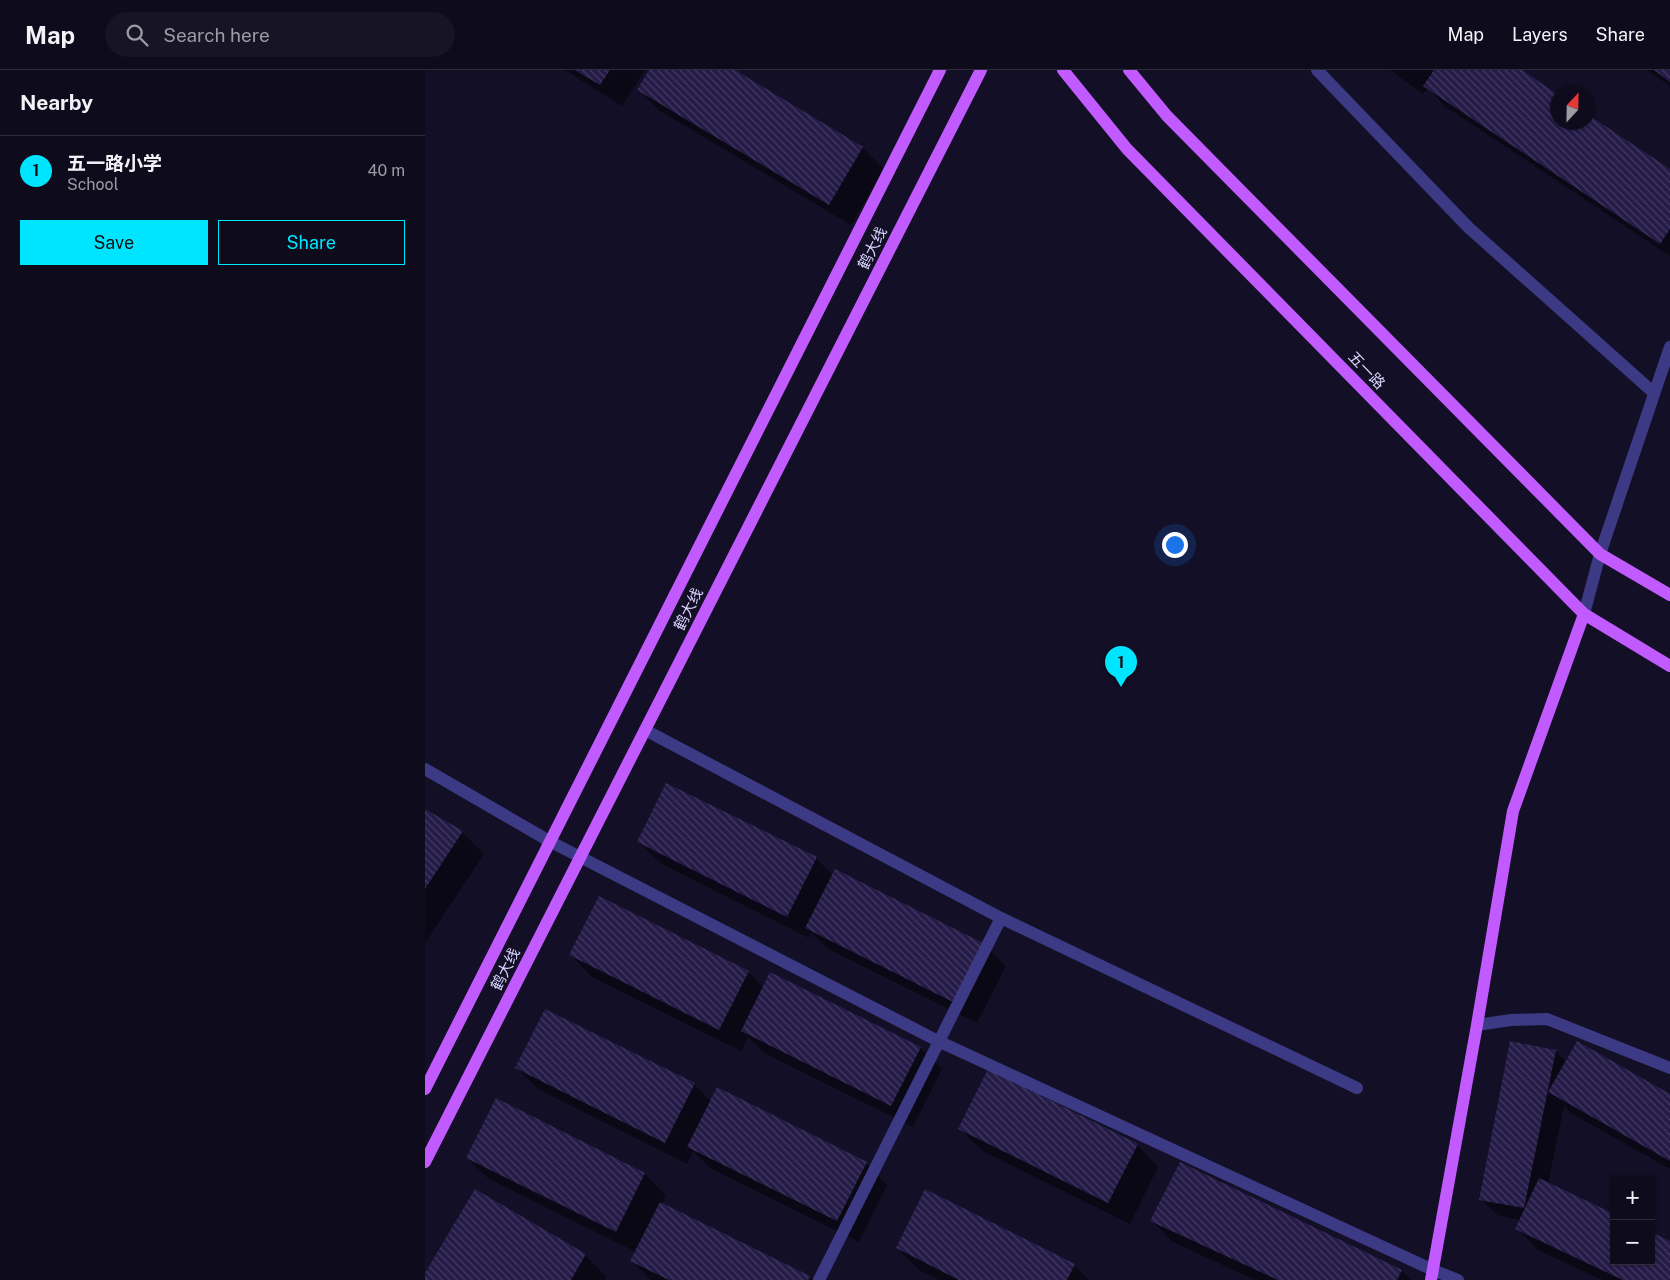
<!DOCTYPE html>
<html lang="en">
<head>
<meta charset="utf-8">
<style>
  :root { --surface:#0e0b1c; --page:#171425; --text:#f1f3f6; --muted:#9b9ba3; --line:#2e2b3b; --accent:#00e5ff }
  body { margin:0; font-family:"Public Sans","Noto Sans SC",sans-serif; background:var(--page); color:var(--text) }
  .controls { position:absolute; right:15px; bottom:15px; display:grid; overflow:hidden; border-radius:0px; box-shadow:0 1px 4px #0004 }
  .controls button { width:45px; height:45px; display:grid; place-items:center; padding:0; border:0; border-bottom:1px solid var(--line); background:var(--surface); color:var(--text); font:25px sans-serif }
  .compass { position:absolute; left:1125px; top:15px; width:45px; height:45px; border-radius:50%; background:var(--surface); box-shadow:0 1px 4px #0004; rotate:22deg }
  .you { position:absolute; left:749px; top:474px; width:18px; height:18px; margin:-12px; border:4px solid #fff; border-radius:50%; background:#1a73e8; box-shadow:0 0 0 8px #1a73e833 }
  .badge { display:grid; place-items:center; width:32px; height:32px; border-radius:50%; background:var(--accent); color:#111; font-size:16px; font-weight:700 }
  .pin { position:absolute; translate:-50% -41px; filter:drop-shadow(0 1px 2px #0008) }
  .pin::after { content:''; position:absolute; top:26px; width:18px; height:15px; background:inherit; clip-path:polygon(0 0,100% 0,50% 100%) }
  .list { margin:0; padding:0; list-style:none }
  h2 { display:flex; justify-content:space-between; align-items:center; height:65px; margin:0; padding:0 20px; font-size:21px }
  h2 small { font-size:16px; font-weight:400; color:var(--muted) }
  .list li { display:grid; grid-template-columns:32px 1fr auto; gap:15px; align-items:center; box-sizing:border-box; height:70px; padding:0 20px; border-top:1px solid var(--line) }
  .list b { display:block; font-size:19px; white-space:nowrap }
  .list p { margin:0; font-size:16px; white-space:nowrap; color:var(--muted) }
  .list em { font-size:16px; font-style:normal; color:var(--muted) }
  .actions { display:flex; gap:10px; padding:15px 20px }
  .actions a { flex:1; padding:11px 0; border:1px solid var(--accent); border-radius:0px; text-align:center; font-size:18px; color:var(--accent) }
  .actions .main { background:var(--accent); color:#111 }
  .icon { flex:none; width:28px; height:28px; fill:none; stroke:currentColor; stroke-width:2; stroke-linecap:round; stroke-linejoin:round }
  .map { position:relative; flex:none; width:1245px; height:1210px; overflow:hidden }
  header { display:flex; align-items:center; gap:30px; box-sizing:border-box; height:70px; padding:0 25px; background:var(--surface); border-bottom:1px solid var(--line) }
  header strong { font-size:24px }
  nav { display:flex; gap:28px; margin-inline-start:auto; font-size:18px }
  .search { width:350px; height:45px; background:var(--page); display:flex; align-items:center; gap:12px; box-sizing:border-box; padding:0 18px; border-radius:28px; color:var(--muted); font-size:19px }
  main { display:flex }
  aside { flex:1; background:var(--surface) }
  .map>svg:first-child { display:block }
</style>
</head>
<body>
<header>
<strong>Map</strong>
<div class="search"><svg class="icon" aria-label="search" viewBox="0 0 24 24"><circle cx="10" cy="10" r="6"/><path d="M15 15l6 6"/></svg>Search here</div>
<nav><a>Map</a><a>Layers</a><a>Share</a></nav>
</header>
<main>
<aside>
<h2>Nearby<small></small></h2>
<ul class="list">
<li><span class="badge">1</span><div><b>五一路小学</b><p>School</p></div><em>40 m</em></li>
</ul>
<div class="actions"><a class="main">Save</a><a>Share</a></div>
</aside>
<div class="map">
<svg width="1245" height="1210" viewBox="0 0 1245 1210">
  <defs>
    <pattern id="building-back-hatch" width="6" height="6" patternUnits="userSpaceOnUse" patternTransform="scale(1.25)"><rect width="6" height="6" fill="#241b47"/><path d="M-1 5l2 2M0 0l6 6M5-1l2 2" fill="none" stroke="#433b63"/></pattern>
  </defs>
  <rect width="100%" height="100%" fill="#130f26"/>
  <path fill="#0007" d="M 140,0 L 220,0 L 197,36 Z
    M 225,0 L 308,0 L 438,78 L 459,99 L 426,155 L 235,41 L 214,20 Z
    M 965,0 L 1095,0 L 1132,25 L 1132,52 L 1245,101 L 1245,186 L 1021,37 L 1003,18 L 998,24 Z
    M 1222,0 L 1245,0 L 1245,16 Z
    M 0,741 L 37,762 L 59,784 L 0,873 Z
    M 213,772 L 391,788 L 408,806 L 559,875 L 581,896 L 552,953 L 403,879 L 386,862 L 384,868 L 235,793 Z
    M 146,885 L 323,902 L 339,918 L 495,978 L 517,999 L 488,1057 L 339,983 L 323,967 L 316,981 L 167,907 Z
    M 1130,981 L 1141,992 L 1245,1026 L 1245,1099 L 1146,1043 L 1139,1036 L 1123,1114 L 1189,1191 L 1226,1191 L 1245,1172 L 1245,1210 L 1177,1210 L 1113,1180 L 1092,1158 L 1096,1150 L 1072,1145 L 1056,1129 Z
    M 92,998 L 269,1014 L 286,1031 L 441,1093 L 462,1115 L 434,1172 L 285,1098 L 268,1081 L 262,1094 L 113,1019 Z
    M 71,1030 L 220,1104 L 241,1126 L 237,1134 L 387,1210 L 226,1210 L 207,1191 L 211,1182 L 64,1109 L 42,1088 Z
    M 535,1058 L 712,1075 L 733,1097 L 705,1154 L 556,1080 Z
    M 755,1094 L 977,1201 L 986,1210 L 830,1210 L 748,1172 L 727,1151 Z
    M 472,1178 L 649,1195 L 664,1210 L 514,1210 L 494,1200 Z
    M 160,1185 L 182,1207 L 180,1210 L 0,1210 L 0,1206 Z"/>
  <path fill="url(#building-back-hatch)" d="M 150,0 L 185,0 L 175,15 Z
    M 224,0 L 310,0 L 438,77 L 404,135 L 212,20 Z
    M 1009,0 L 1097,0 L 1132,24 L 1132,52 L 1162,52 L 1162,44 L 1245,99 L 1245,159 L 1235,174 L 998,16 Z
    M 1229,0 L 1245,0 L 1245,12 Z
    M 241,713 L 392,787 L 362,847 L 212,772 Z
    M 0,739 L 38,761 L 0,819 Z
    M 410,799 L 560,874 L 530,933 L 380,858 Z
    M 174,826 L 324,901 L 294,960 L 144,885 Z
    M 345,902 L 496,977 L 466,1036 L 316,961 Z
    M 120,939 L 270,1013 L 240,1073 L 90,998 Z
    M 1085,971 L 1131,980 L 1099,1138 L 1054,1130 Z
    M 1152,971 L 1245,1024 L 1245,1091 L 1123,1022 Z
    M 563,999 L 713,1074 L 683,1133 L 533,1059 Z
    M 292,1017 L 442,1092 L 412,1151 L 262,1077 Z
    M 71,1028 L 220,1103 L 191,1162 L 41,1088 Z
    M 755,1092 L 977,1200 L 972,1210 L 853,1210 L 725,1151 Z
    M 1114,1108 L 1189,1144 L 1189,1191 L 1226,1191 L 1226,1162 L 1245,1171 L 1245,1210 L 1198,1210 L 1090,1159 Z
    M 50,1119 L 161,1184 L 146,1210 L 0,1210 L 0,1203 Z
    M 500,1119 L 650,1194 L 642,1210 L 534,1210 L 471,1178 Z
    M 235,1132 L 385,1206 L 383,1210 L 244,1210 L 205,1191 Z"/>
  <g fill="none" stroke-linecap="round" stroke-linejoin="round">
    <path stroke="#3d3a85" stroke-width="12" d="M 892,0 L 1044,158 L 1229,323
      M 1159,544 L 1175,484 L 1245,277
      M 220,660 L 576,848 L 932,1018
      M 0,699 L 126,772 L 513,971 L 1008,1200 L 1033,1210
      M 1052,955 L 1086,950 L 1122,949 L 1245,998
      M 394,1210 L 576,848"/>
    <path stroke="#c25bff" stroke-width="12" d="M 638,0 L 702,79 L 1159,544 L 1245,596
      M 704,0 L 742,46 L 1175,484 L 1245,525
      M 0,1019 L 515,0
      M 0,1092 L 556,0
      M 1006,1210 L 1052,955 L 1088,741 L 1159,544"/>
  </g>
  <g text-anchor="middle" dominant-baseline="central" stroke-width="4.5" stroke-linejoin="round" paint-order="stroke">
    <g font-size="15" fill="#d9d4ff" stroke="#130f26">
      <text transform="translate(447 178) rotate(-63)">鹤大线</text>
      <text transform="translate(942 300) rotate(46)">五一路</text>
      <text transform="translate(263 539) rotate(-63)">鹤大线</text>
      <text transform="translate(80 899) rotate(-63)">鹤大线</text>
    </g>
  </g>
</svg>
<div class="controls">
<button>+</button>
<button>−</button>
</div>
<svg class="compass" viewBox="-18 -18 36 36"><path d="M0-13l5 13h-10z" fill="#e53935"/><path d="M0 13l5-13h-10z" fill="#9b9ba3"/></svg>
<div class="you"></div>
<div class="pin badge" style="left:696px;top:617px">1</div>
</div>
</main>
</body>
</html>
